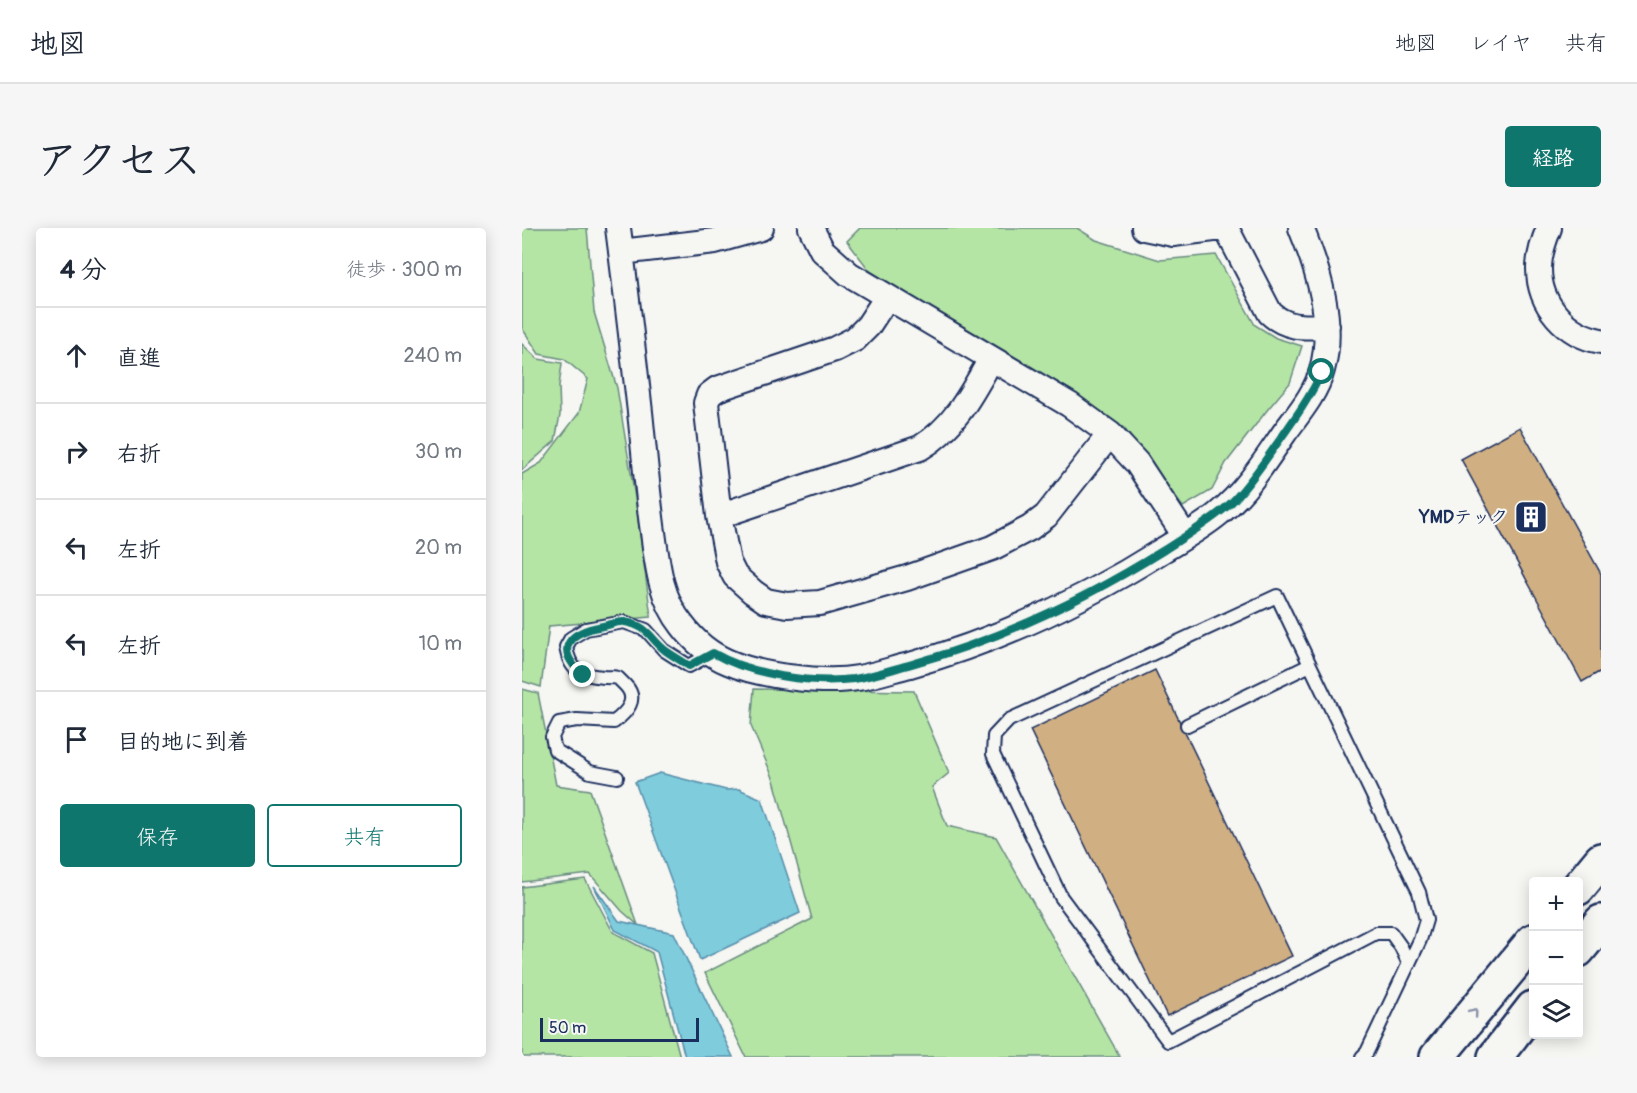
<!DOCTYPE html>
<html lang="ja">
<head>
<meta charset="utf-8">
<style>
  :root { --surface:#fff; --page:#f6f6f7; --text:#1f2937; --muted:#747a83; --line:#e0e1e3; --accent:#0f766e }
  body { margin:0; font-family:Pangolin,"Klee One",sans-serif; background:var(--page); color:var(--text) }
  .controls { position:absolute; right:18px; bottom:18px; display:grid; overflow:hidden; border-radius:6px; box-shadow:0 3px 15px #0003 }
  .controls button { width:54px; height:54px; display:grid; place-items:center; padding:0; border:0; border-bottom:2px solid var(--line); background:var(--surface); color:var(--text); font:30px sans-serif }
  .scale { position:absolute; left:18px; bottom:15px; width:159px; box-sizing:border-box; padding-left:6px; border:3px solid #1b2f5e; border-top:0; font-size:16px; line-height:21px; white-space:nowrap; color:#1b2f5e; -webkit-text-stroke:4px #f6f6f2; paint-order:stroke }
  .stop { position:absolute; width:18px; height:18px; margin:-14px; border:4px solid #0f766e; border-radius:50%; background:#fff }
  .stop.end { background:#0f766e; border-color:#fff; box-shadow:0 2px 6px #0008 }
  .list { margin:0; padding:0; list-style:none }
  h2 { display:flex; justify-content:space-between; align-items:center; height:78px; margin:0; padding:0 24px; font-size:26px }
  h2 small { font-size:20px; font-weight:400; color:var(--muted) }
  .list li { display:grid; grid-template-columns:39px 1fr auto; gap:18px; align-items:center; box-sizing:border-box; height:96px; padding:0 24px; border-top:2px solid var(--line) }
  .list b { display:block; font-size:22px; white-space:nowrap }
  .list em { font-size:20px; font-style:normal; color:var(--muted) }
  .actions { display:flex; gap:12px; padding:18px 24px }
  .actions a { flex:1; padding:14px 0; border:2px solid var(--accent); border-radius:6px; text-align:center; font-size:21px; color:var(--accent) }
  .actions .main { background:var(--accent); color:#fff }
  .icon { flex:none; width:33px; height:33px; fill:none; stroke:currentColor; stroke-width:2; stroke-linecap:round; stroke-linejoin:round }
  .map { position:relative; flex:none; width:1079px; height:829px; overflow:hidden; border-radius:6px }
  header { display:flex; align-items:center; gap:36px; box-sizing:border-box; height:84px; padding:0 30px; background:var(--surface); border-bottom:2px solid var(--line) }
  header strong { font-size:28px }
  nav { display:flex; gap:33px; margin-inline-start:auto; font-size:21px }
  .intro { display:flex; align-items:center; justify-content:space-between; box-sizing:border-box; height:144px; padding:0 36px }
  h1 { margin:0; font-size:42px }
  .button { padding:15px 27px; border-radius:6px; background:var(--accent); color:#fff; font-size:21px; font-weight:700 }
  main { display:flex; gap:36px; padding:0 36px }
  aside { flex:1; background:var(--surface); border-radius:6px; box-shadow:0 3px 15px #0003 }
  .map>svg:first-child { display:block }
</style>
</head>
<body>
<header>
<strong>地図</strong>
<nav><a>地図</a><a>レイヤ</a><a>共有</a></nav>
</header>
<div class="intro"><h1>アクセス</h1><a class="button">経路</a></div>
<main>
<aside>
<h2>4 分<small>徒歩 · 300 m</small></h2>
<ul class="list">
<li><svg class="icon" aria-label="ahead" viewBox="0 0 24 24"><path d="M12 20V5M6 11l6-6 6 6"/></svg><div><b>直進</b></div><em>240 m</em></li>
<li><svg class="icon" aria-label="right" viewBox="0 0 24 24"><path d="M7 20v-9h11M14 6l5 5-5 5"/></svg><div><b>右折</b></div><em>30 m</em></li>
<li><svg class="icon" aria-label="left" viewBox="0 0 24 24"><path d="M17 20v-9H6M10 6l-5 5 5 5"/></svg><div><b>左折</b></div><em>20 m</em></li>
<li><svg class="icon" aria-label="left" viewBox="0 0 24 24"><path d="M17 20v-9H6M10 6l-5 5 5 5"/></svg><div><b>左折</b></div><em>10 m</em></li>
<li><svg class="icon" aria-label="arrive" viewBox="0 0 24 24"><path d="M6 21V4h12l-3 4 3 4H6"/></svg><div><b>目的地に到着</b></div></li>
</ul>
<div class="actions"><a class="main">保存</a><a>共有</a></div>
</aside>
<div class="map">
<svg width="1079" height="829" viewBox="0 0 1079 829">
  <rect width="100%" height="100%" fill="#f6f6f2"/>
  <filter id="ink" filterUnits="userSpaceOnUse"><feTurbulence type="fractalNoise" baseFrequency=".0167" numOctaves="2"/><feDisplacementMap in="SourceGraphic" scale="12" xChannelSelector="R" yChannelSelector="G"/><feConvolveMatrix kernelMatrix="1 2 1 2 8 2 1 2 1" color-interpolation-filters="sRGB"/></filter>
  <g filter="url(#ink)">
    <path fill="#b5e5a4" stroke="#688a81" stroke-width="1.5" d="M 0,0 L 65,0 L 72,84 L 95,160 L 114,276 L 129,389 L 27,398 L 19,459 L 0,453 L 0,246 L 19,235 L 57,185 L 66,151 L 42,131 L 17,126 L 0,100 Z
      M 338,0 L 555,0 L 574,12 L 638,32 L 694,27 L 733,97 L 754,110 L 780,118 L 768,155 L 746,181 L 704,235 L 690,262 L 661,279 L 602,200 L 348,43 L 325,13 Z
      M 0,116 L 16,131 L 40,135 L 37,158 L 38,187 L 33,213 L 0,242 Z
      M 0,461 L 16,465 L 34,557 L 68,562 L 116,697 L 100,683 L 68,646 L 0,654 Z
      M 232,461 L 392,463 L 427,545 L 410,559 L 425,598 L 474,609 L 598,829 L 224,829 L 183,745 L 290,691 L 252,552 L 229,498 Z
      M 63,651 L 91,704 L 130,725 L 158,829 L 0,829 L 0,659 Z"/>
    <path fill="#7eccdc" stroke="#568daa" stroke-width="1.5" d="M 138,545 L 204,562 L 217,561 L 240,571 L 278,685 L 178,732 L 113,554 Z
      M 72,658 L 97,693 L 152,705 L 211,829 L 163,829 L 135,724 L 93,702 Z"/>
    <path fill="#d0af83" stroke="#1b2f5e" stroke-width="1.5" d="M 998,199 L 1079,346 L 1079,443 L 1060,454 L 939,231 Z
      M 633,442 L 770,728 L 645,788 L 508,502 Z"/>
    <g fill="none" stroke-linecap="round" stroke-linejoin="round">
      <g stroke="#1b2f5e" stroke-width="16">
        <path id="lane" d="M 665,497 L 788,437
          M 95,549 L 68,544 L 33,522 L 30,509 L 37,495 L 55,492 L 92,494 C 105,484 117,471 103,457 C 102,456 97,451 96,450 C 93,449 86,449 82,449 C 59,447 48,444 44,419 L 49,410 L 64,401 L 102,394 L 124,402 L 142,422 L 167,438 L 191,425
          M 840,829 L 845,824 L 898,712 L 904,692 L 897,664 L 755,368 L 487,492 L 472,508 L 471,526 L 539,669 L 646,813 L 854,705 L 869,705 L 879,719 L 887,736"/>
      </g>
      <g stroke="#1b2f5e" stroke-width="28">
        <path id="street" d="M 96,0 C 104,61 111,123 118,184 C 122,222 125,259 130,297 C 135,332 137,368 160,397 C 172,413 187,426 206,434 C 238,448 302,456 336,450 C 354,447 371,441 388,437 C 477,412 562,372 641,322 C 659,311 679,300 696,286 C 724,264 743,233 763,204 C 777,185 794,165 800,142 C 813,95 797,44 779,0
          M 289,0 L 300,22 L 327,46 L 548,177 L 588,206 L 615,235 L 663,308
          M 622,0 L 651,6 L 700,0
          M 704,0 L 748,85 C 765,101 783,99 805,98
          M 1027,0 C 1022,12 1017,27 1017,41 C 1017,77 1044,107 1079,113
          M 99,24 L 193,13 L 239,0
          M 365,69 L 346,98 L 333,111 L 313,121 L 195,161 L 187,167 L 184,175 L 197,288 L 206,334 L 213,348 L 231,364 L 244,373 L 265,377 L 298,375 L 385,350 L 470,320 L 508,300 L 524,288 L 588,206
          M 197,288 L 398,220 C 432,200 450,165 469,131"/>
      </g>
      <g stroke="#1b2f5e" stroke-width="38">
        <path id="primary" d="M 1056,660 L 1079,632
          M 1056,722 L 1079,694
          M 915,829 L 1011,713
          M 973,829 L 1011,780"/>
      </g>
      <use href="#lane" stroke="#f6f6f2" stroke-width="12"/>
      <use href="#street" stroke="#f6f6f2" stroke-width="24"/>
      <use href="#primary" stroke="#f6f6f2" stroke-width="33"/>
    </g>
    <defs><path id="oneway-chevron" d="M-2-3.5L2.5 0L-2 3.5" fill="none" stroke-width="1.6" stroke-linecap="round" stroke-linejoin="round" transform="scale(1.5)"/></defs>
    <use stroke="#8892a8" href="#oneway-chevron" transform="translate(952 784) rotate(-50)"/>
  </g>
  <g fill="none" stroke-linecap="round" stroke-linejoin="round" filter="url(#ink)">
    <path stroke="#0f766e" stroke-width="8" d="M 61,447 C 31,420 47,404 81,398 C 87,397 97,393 103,394 C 127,398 128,411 144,423 C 151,428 160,433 167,438 L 191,425 C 229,447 289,456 332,451 C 352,448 371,441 390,436 C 479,411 564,371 642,322 C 665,307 689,293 709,275 C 726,258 740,237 754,217 C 771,193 787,171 800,144"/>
  </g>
  <defs>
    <g id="building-square" transform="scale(1.725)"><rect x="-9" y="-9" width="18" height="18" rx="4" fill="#1b2f5e" stroke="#f6f6f2"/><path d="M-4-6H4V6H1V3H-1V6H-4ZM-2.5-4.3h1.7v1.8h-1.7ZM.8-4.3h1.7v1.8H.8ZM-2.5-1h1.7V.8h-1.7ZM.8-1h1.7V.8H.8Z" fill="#fff"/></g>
  </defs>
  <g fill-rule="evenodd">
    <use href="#building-square" x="1009" y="289"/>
  </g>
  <g text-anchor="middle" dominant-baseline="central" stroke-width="4.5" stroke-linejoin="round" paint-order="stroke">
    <g font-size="18" font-weight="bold" fill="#1b2f5e" stroke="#f6f6f2" text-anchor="end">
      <text x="986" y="289">YMDテック</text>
    </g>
  </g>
</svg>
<div class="controls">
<button>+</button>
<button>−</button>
<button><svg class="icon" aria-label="layers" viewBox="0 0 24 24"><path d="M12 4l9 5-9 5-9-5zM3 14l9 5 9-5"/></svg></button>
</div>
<div class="scale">50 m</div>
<div class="stop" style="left:800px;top:144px"></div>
<div class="stop end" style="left:61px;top:447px"></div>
</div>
</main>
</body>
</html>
